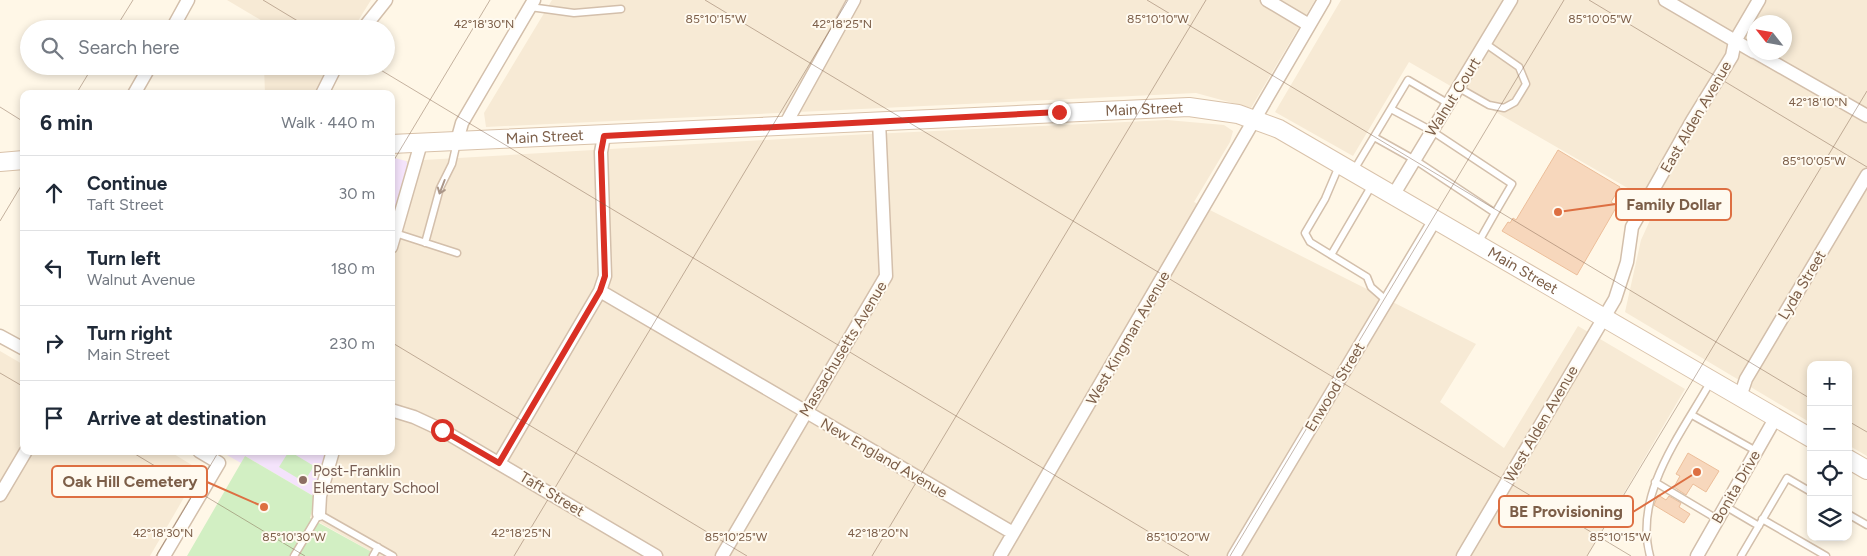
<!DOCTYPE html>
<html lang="en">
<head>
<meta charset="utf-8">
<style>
  :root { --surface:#fff; --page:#f6f6f7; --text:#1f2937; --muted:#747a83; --line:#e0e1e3 }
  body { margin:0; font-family:Figtree,sans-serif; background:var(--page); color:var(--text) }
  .controls { position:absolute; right:15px; bottom:15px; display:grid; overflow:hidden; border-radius:10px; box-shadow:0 2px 8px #0003 }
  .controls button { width:45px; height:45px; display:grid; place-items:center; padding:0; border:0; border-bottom:1px solid var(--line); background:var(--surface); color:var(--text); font:25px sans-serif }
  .compass { position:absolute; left:1747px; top:15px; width:45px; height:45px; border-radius:50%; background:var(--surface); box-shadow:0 2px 8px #0003; rotate:301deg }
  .stop { position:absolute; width:15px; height:15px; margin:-11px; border:4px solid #d93025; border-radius:50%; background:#fff }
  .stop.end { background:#d93025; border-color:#fff; box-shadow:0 1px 5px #0008 }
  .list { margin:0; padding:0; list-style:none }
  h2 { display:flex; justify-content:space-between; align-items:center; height:65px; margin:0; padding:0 20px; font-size:21px }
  h2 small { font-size:16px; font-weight:400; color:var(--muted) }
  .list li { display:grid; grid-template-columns:32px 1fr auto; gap:15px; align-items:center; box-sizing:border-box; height:75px; padding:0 20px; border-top:1px solid var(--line) }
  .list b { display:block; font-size:19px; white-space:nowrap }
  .list p { margin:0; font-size:16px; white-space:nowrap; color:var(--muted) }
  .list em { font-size:16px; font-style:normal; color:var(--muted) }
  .icon { flex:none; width:28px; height:28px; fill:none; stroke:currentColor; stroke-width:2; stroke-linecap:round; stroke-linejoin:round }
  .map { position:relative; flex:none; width:1867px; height:556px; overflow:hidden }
  .search { position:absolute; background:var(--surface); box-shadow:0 2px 8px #0003; left:20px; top:20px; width:375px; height:55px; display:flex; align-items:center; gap:12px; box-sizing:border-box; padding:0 18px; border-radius:28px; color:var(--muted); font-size:19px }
  .panel { position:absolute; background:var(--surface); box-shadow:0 2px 8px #0003; left:20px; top:90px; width:375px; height:365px; border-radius:10px }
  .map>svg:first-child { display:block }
</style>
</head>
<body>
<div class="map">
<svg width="1867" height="556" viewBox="0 0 1867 556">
  <rect width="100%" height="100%" fill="#fff7e7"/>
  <path fill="#f7ead5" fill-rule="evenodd" d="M 227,0 L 371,0 L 353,29 L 276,29 Z
    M 552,0 L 1315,0 L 1251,108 L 1196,93 L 486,127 L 484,113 Z
    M 1341,0 L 1867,0 L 1867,456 L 1848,445 L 1848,365 L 1811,365 L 1811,423 L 1625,312 L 1641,240 L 1657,205 L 1409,62 L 1353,156 L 1275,112 ZM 1754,22 L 1784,22 L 1784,52 L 1754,52 Z
    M 264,66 L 331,66 L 314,94 L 265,94 Z
    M 1167,120 L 1224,125 L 1233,131 L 1230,142 L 1194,202 L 1476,344 L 1440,402 L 1504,448 L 1578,326 L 1685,389 L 1587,556 L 379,556 L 310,517 L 328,451 L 391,451 L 391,231 L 409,168 L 406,161 L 851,135 Z
    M 0,351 L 24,365 L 24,451 L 169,451 L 200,470 L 150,556 L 0,556 Z"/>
  <path fill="#f4e3fb" d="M 391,157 L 406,161 L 409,168 L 391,231 Z
    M 220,451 L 328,451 L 315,497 L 245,456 L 241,463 Z"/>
  <path fill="#d2efc3" d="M 289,451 L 314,466 L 304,482 L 279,467 Z
    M 245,456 L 315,497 L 310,518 L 379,556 L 187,556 Z"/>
  <path fill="#f7d7bc" stroke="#ecbe9a" d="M 1558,150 L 1620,187 L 1611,202 L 1617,206 L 1577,275 L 1502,231 L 1508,222 L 1510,223 L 1513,218 L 1516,220 Z
    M 1688,453 L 1719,471 L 1706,492 L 1693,484 L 1686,495 L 1674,487 L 1680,476 L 1676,474 Z
    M 1658,495 L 1666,500 L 1669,496 L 1681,503 L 1679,507 L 1690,514 L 1684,523 L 1654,505 Z"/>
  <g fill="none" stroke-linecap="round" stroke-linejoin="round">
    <g stroke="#d3bfab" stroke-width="9">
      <path id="lane" d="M 530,7 L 574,13 L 621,9
        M 1459,88 L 1489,105 L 1504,108 L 1515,102 L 1526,84 L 1519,67 L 1486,44
        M 1391,109 L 1432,131 L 1512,184 L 1495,213
        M 1374,137 L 1415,160 L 1495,213 L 1478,243
        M 1339,166 L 1325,199 L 1305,233 L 1310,242 L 1367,277 L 1371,287 L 1387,301
        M 1354,170 L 1408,80 L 1449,104
        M 395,233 L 457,253
        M 425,243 L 440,188 L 452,164 L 457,142
        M 1331,255 L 1372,185
        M 1692,415 L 1756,451
        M 1655,482 L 1717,519
        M 1725,506 L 1759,526
        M 1848,514 L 1867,525
        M 1762,519 L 1826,556
        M 294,556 L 319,514 L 393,556
        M 373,556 L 378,547
        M 1650,556 C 1633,493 1682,433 1711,381
        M 1741,556 L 1787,478 L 1811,492"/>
    </g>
    <g stroke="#d3bfab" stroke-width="15">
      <path id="street" d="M 1267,0 L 1309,25
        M 1665,0 L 1754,52
        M 172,29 L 188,0
        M 363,29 L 386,0
        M 1755,52 L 1867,116
        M 134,94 L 150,66
        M 322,94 L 336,66
        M 785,125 L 854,0
        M 457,141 L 462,123 L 534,0
        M 1394,194 L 1511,0
        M 391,247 L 421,143
        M 600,291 L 1013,533
        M 0,336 L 24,349
        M 1740,397 L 1746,379 L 1867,175
        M 391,410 L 414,417 L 442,430 L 656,556
        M 499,463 L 600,291 L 605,276 L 601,152 L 604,136
        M 0,495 L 26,451
        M 319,514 L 320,496 L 333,451
        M 164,556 L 219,463 L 199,451
        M 722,556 L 886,276 L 879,121
        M 1000,556 L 1324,0
        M 1234,556 L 1436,218
        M 1463,556 L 1615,299 L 1627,262 L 1632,227 L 1692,121 L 1732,56 L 1735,41 L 1759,0
        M 1697,556 L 1776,417"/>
    </g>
    <g stroke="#d9c2aa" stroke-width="20">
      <g id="secondary">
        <path id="s1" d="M 391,144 L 1167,108 L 1189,107 L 1238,114 L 1279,129 L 1811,438"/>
        <path d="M 0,162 L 24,160"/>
        <path d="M 1848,459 L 1867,470"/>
      </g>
    </g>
    <use href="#lane" stroke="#fff" stroke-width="6"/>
    <use href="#street" stroke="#fff" stroke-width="12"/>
    <use href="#secondary" stroke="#fff" stroke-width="18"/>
  </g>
  <defs><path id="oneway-shaft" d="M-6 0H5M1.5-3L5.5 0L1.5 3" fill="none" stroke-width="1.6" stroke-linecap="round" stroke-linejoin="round" transform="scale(1.25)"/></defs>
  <use stroke="#aa9688" href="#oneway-shaft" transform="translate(442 187) rotate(111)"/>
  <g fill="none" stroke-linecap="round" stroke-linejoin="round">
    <path stroke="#d93025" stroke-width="6" d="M 442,430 L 499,463 L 600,291 L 605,276 L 601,152 L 604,136 L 1059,112"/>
  </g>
  <path fill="none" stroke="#7c5e48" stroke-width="1" stroke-opacity="0.45" d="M 263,0 L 311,29M 705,0 L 1631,556M 1147,0 L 1811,399M 1589,0 L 1867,167M 115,29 L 133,0M 374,66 L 1189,556M 76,94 L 93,66M 0,107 L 24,122M 391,165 L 490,0M 0,221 L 24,181M 391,342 L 747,556M 0,373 L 24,387M 1848,421 L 1867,432M 130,451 L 305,556M 156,556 L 219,451M 514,556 L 848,0M 872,556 L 1206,0M 1230,556 L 1564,0M 1587,556 L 1867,91"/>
  <circle fill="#8d6e63" stroke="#fffaf0" stroke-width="2" cx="303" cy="480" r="5"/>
  <g text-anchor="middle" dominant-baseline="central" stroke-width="4" stroke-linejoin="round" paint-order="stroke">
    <g font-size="15" fill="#7c5e48" stroke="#fffaf0">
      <text transform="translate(1453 97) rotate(-58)">Walnut Court</text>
      <text stroke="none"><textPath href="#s1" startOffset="754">Main Street</textPath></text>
      <text transform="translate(1696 117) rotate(-60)">East Alden Avenue</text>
      <text stroke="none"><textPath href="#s1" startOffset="154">Main Street</textPath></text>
      <text stroke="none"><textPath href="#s1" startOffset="1174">Main Street</textPath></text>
      <text transform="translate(1802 285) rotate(-59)">Lyda Street</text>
      <text transform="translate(1128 338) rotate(-60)">West Kingman Avenue</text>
      <text transform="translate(843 349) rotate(-59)">Massachusetts Avenue</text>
      <text transform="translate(1335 387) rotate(-59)">Enwood Street</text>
      <text transform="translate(1541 424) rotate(-60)">West Alden Avenue</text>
      <text transform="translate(884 458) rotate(30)">New England Avenue</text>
      <text transform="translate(1736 487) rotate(-60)">Bonita Drive</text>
      <text transform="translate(552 494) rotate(31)">Taft Street</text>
    </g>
    <g font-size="15" fill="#785e54" stroke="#fffaf0" text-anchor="start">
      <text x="313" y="471">Post-Franklin<tspan x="313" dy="17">Elementary School</tspan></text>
    </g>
  </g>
  <g font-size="12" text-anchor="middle" fill="#7c5e48" stroke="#fffaf0" stroke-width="4" stroke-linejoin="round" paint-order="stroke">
    <text x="1158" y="23">85°10'10"W</text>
    <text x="1600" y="23">85°10'05"W</text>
    <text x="716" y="23">85°10'15"W</text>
    <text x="484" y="28">42°18'30"N</text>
    <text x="842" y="28">42°18'25"N</text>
    <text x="1818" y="106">42°18'10"N</text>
    <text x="1814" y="165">85°10'05"W</text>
    <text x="163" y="537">42°18'30"N</text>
    <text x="521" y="537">42°18'25"N</text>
    <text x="878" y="537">42°18'20"N</text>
    <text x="294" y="541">85°10'30"W</text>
    <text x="736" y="541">85°10'25"W</text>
    <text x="1178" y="541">85°10'20"W</text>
    <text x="1620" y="541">85°10'15"W</text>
  </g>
  <path fill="none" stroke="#dd6f42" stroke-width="2" d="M1558 212L1616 204M264 507L207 482M1697 472L1633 512"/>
  <g fill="#dd6f42" stroke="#fffaf0" stroke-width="2">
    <circle cx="1558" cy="212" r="5"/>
    <circle cx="264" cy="507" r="5"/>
    <circle cx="1697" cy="472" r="5"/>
  </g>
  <g fill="#fffaf0" stroke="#dd6f42" stroke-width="2">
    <rect x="1616" y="189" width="115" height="31" rx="5"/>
    <rect x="52" y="466" width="155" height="31" rx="5"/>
    <rect x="1499" y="496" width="134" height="31" rx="5"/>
  </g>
  <g font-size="16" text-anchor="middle" font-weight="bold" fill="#7c5e48">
    <text x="1674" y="210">Family Dollar</text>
    <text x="130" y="487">Oak Hill Cemetery</text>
    <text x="1566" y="517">BE Provisioning</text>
  </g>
</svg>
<div class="controls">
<button>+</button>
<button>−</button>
<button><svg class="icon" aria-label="locate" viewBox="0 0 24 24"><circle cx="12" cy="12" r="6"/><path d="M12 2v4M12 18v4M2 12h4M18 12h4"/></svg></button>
<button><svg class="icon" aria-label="layers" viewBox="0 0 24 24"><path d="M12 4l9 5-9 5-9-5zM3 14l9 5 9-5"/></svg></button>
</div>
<svg class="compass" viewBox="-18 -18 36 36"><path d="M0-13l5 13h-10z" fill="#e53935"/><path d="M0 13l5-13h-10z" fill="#747a83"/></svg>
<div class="stop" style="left:442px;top:430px"></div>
<div class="stop end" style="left:1059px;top:112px"></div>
<div class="search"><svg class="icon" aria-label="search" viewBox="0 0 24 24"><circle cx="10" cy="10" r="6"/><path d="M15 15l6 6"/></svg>Search here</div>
<section class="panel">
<h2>6 min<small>Walk · 440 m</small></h2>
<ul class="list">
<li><svg class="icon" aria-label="ahead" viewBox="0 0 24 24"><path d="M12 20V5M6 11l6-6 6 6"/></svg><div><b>Continue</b><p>Taft Street</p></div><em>30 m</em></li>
<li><svg class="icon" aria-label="left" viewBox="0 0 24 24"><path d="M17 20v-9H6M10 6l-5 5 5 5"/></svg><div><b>Turn left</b><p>Walnut Avenue</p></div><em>180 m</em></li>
<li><svg class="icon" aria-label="right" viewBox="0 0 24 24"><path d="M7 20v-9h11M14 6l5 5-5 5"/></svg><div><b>Turn right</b><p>Main Street</p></div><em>230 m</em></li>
<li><svg class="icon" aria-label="arrive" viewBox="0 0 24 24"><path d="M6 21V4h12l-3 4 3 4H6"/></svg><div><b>Arrive at destination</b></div></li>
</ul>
</section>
</div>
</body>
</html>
